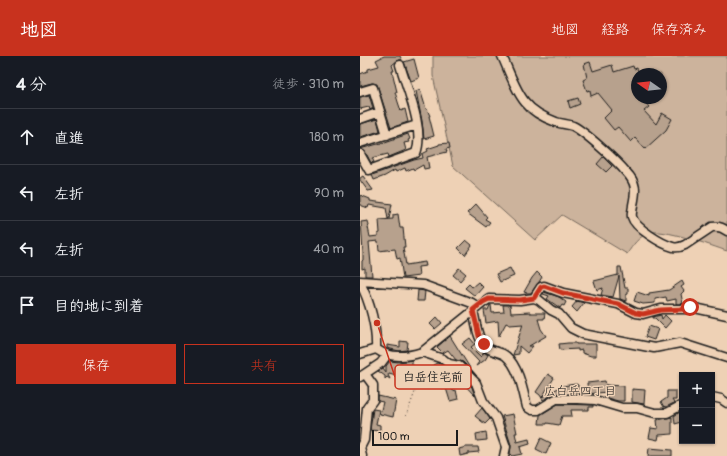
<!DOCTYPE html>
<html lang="ja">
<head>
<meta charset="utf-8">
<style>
  :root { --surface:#171b24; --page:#20242c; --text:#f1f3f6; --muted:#9ea1a6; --line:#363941; --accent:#c8321e }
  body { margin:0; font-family:Pangolin,"Klee One",sans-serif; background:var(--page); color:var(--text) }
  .controls { position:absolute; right:12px; bottom:12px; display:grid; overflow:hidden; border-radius:0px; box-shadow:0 1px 3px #0004 }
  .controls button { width:36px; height:36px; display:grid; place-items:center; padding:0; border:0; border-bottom:1px solid var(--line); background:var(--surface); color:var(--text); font:20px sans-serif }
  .compass { position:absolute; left:271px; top:12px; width:36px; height:36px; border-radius:50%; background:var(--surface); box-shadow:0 1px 3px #0004; rotate:284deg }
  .scale { position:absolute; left:12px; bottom:10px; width:86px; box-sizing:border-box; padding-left:4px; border:2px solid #1c1c1c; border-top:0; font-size:11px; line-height:14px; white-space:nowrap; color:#1c1c1c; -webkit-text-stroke:3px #eed1b5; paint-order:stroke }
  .stop { position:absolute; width:12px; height:12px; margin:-9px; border:3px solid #c8321e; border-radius:50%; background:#fff }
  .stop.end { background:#c8321e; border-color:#fff; box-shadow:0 1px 4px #0008 }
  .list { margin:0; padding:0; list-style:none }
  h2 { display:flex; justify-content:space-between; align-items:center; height:52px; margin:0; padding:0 16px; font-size:17px }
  h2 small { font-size:13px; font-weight:400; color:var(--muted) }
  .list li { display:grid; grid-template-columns:26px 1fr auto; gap:12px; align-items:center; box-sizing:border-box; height:56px; padding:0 16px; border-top:1px solid var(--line) }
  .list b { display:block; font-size:15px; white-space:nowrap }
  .list em { font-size:13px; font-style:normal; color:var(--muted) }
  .actions { display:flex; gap:8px; padding:12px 16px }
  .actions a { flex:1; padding:9px 0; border:1px solid var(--accent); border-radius:0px; text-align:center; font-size:14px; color:var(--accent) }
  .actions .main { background:var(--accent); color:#fff }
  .icon { flex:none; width:22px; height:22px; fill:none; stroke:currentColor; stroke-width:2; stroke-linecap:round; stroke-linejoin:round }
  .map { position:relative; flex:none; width:367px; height:400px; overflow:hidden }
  header { display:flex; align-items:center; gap:24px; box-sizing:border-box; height:56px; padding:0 20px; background:var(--accent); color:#fff }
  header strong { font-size:19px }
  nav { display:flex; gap:22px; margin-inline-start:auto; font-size:14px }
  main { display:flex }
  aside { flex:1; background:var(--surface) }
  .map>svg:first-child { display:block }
</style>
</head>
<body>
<header>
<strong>地図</strong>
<nav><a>地図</a><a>経路</a><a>保存済み</a></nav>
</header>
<main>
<aside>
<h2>4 分<small>徒歩 · 310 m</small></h2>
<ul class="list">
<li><svg class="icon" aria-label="ahead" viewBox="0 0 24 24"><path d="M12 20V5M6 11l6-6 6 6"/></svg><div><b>直進</b></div><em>180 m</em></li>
<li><svg class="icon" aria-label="left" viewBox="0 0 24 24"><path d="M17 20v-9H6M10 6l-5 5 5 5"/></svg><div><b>左折</b></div><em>90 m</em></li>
<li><svg class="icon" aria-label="left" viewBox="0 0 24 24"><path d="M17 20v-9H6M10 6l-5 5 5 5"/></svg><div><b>左折</b></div><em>40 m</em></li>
<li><svg class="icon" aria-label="arrive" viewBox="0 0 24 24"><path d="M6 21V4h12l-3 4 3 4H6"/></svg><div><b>目的地に到着</b></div></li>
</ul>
<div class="actions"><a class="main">保存</a><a>共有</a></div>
</aside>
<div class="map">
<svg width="367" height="400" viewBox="0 0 367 400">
  <rect width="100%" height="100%" fill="#eed1b5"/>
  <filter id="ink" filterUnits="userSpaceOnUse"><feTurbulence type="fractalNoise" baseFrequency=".025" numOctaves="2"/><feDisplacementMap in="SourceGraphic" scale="8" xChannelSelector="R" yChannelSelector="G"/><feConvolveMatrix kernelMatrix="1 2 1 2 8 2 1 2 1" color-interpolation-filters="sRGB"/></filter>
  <g filter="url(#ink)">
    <path fill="#ccb39c" stroke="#74685c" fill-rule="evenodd" d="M 73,0 L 367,0 L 367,195 C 352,190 301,171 289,177 C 278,181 273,189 267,198 L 202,159 L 175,184 L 93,110 L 73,20 ZM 277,18 L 301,18 L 301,42 L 277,42 Z"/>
    <path fill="#b7a18d" stroke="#1c1c1c" d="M 24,0 L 40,0 L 42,4 L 38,4 L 32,9 L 34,15 L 32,15 L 37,36 L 35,36 L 38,46 L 41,55 L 45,53 L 48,66 L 31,72 L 17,28 L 12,27 L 0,30 L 0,18 L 8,15 L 8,13 L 19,10 L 16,4 Z
      M 54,3 L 59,22 L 51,25 L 44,6 Z
      M 230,6 L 233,15 L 252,9 L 254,16 L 273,10 L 274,13 L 277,12 L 279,18 L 277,18 L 277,25 L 272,27 L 277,33 L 277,42 L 287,42 L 285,46 L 289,51 L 284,55 L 296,68 L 302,57 L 312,63 L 306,74 L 285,93 L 275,82 L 271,86 L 258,71 L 254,74 L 244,62 L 252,54 L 238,37 L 231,40 L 230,34 L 227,35 L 223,24 L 227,22 L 224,8 Z
      M 60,33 L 66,53 L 67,53 L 70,60 L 69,60 L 74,80 L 64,83 L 62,65 L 56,35 Z
      M 9,39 L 13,52 L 10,54 L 9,51 L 0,53 L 0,41 Z
      M 218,42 L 220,48 L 210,52 L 208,45 Z
      M 17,63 L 20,75 L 0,81 L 0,68 Z
      M 48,78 L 50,83 L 48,84 L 49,86 L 44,87 L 46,94 L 29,101 L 28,98 L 12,102 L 14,106 L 11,107 L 5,95 L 0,93 L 25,86 Z
      M 89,87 L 90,92 L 86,93 L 87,96 L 67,101 L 69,112 L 64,113 L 63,109 L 54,114 L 53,112 L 46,115 L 45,112 L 36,116 L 35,114 L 25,120 L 14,124 L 12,119 L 54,104 L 63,102 L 62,98 L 68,95 L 67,93 L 79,89 L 79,88 Z
      M 243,101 L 252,110 L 246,116 L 237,108 Z
      M 3,120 L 13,134 L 8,135 L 0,124 L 0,122 Z
      M 0,139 L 10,143 L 10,145 L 32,148 L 29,163 L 28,163 L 26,152 L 9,149 L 8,152 L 0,149 Z
      M 116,148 L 127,161 L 125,163 L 130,166 L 126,171 L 107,157 Z
      M 38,158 L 40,172 L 43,172 L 45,191 L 43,191 L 46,209 L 65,206 L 66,210 L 58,211 L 59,220 L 43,222 L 40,202 L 37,203 L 35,193 L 19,195 L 18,185 L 9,186 L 12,220 L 5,220 L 5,212 L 2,213 L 2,205 L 3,204 L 3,197 L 1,166 L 8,165 L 9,170 L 8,171 L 10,181 L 18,180 L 18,178 L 20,177 L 19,164 L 33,163 L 33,159 Z
      M 106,184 L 112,189 L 105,199 L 98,192 Z
      M 258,211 L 261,211 L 265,232 L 268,232 L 268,238 L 266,239 L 266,245 L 260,243 L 259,220 L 253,241 L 241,239 L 243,232 L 237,234 L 234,225 L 258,219 Z
      M 99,212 L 106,218 L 100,225 L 93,219 Z
      M 150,212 L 154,220 L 140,226 L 136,218 Z
      M 177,216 L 182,221 L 179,226 L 171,237 L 167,237 L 164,236 L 172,222 Z
      M 322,225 L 324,229 L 321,231 L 324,235 L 321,238 L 323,248 L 316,248 L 316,243 L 307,245 L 306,241 L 295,243 L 295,247 L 283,248 L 274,245 L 277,236 L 289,240 L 289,237 L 309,234 Z
      M 118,226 L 123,231 L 115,240 L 105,232 L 109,228 L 112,231 Z
      M 58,234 L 65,235 L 64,245 L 57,245 Z
      M 184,236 L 199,241 L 206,246 L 204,250 L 202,249 L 200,252 L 187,243 L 189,240 L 183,238 Z
      M 217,245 L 224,247 L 217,256 L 212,251 Z
      M 130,249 L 131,249 L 132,257 L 144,256 L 143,249 L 150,249 L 151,257 L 170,256 L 170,257 L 185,257 L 184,263 L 178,263 L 181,273 L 186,280 L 169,290 L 173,290 L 167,297 L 159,290 L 159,298 L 153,299 L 163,268 L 150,269 L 146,267 L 139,280 L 138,265 L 126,267 L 124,254 L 128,254 Z
      M 301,259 L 302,263 L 305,259 L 311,265 L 305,272 L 295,262 L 293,262 L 293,261 Z
      M 77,261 L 82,267 L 75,273 L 70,268 Z
      M 289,270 L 298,273 L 294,284 L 285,281 Z
      M 90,280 L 110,312 L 117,320 L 103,306 L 96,304 L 88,294 L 83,297 L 77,291 Z
      M 110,282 L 115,288 L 111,291 L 121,301 L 124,296 L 128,299 L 125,304 L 116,310 L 119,306 L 102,288 Z
      M 40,285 L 48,286 L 47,294 L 39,295 L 27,292 L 27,289 L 40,291 Z
      M 208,287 L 216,287 L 216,288 L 236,288 L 236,300 L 231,300 L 222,297 L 222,294 L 218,295 L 218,293 L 200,294 L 199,288 Z
      M 52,304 L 52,315 L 54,321 L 47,322 L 29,317 L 28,319 L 30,323 L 27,321 L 25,323 L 25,320 L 18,315 L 23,312 L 26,316 L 26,310 L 30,305 L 39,306 Z
      M 77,307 L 80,308 L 85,312 L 76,316 L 73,309 Z
      M 188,318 L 194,322 L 182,341 L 202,330 L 216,328 L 218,329 L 218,337 L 211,336 L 211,332 L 201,338 L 194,338 L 183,344 L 180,339 L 176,336 Z
      M 102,320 L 112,331 L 115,340 L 99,323 Z
      M 89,322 L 93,335 L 96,334 L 98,343 L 90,345 L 86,332 L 83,333 L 80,325 Z
      M 245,325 L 246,329 L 264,330 L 264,345 L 258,345 L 247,342 L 247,336 L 228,338 L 227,327 Z
      M 272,333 L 285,334 L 284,348 L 272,346 Z
      M 307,335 L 316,335 L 316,344 L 312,344 L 314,347 L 306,351 L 305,350 L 304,351 L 301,346 L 307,342 Z
      M 18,340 L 36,344 L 33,361 L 20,358 L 23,346 L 18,345 Z
      M 198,348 L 233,349 L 233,351 L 229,351 L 229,354 L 211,354 L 212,360 L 202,360 L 199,369 L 187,367 L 187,368 L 179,368 L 180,359 Z
      M 122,352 L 130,363 L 125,368 L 115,360 Z
      M 13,353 L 19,354 L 16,368 L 20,369 L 20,375 L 10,374 Z
      M 320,356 L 321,359 L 322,358 L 322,366 L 315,368 L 314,360 Z
      M 153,358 L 157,377 L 155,377 L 157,386 L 169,383 L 170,388 L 160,391 L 162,398 L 152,400 L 150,398 L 151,389 L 142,360 Z
      M 312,361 L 312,378 L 299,379 L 298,384 L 289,382 L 291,372 L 298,373 L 297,364 Z
      M 126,376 L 127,384 L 117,385 L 116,378 Z
      M 181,382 L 191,387 L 186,398 L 176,393 Z
      M 106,391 L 118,391 L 119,396 L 108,397 L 108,398 L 100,400 L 99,393 Z
      M 289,392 L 312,394 L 312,400 L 288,400 Z"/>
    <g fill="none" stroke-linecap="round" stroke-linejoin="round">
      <g stroke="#1c1c1c" stroke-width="11">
        <path id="minor" d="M 142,0 C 149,15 155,34 165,46 C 172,55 185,62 196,66 C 201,68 208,68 213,70 C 225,76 257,105 266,116 C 277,127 276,135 273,149 C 273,153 271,157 272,161 C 275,172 302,188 313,191 C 317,192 321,191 325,189 L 352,171 C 358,170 362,171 367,175
          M 0,36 L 13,32 L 27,79
          M 0,63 L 20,56
          M 0,87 L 57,69
          M 0,98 L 9,114 L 56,97 C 65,74 47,33 40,9
          M 0,225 L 63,229 L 112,247 L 118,251
          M 0,227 C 10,245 17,273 16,293 L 0,298
          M 174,242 L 181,231 L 184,230 L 203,237 L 258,248 L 276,257 L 283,258 L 301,253 L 326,253 L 330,251 L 367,259
          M 113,254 C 116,266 117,287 129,293 C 135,296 141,296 146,300 C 159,311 163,335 167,351 L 172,354 L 178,354 L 196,343 L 218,343 L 235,344 L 262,352 L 277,352 L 295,357 L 307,357 L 322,349
          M 16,293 C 30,303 47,301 62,296 L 123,247 L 129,243 L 160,244 L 174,242 L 179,244 L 191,254 L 199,258 L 211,272 L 223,278 L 294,292 L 320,287 L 367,302
          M 62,296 L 83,303 L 89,308 L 99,310 L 116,327 L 123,345 L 136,362 L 146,391 L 144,400
          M 0,321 L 21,307 L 27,299
          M 352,341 L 361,343 L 367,347
          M 2,400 L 0,392 L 4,384 L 7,352 L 13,344 L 13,329 L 5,318"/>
      </g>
      <path stroke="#1c1c1c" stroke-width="1" stroke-dasharray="1 3" stroke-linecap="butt" d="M 46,360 L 55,336 L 53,306"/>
      <use href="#minor" stroke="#eed1b5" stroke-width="8"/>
    </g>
  </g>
  <g fill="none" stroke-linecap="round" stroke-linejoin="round" filter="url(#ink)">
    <path stroke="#c8321e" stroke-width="5" d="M 124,288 L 119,280 L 113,254 L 123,246 L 129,243 L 160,244 L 174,242 L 181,231 L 184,230 L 203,237 L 258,248 L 276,257 L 283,258 L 301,254 L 326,253 L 330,251"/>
  </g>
  <g text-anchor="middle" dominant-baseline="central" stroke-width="3" stroke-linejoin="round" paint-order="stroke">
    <g font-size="12" fill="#1c1c1c" stroke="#eed1b5">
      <text x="220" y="335">広白岳四丁目</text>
    </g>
  </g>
  <path fill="none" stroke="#c8321e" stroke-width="1.5" d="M17 267L35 321"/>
  <circle fill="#c8321e" stroke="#eed1b5" stroke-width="1.5" cx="17" cy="267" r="4"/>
  <rect fill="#eed1b5" stroke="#c8321e" stroke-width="1.5" x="35" y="309" width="76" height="24" rx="4"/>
  <g font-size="12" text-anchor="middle" font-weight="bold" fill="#1c1c1c">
    <text x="73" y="325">白岳住宅前</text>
  </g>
</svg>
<div class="controls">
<button>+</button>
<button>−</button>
</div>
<svg class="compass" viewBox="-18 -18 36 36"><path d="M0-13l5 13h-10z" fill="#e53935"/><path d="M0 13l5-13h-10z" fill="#9ea1a6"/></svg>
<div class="scale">100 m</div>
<div class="stop" style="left:330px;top:251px"></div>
<div class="stop end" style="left:124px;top:288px"></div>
</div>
</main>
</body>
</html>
